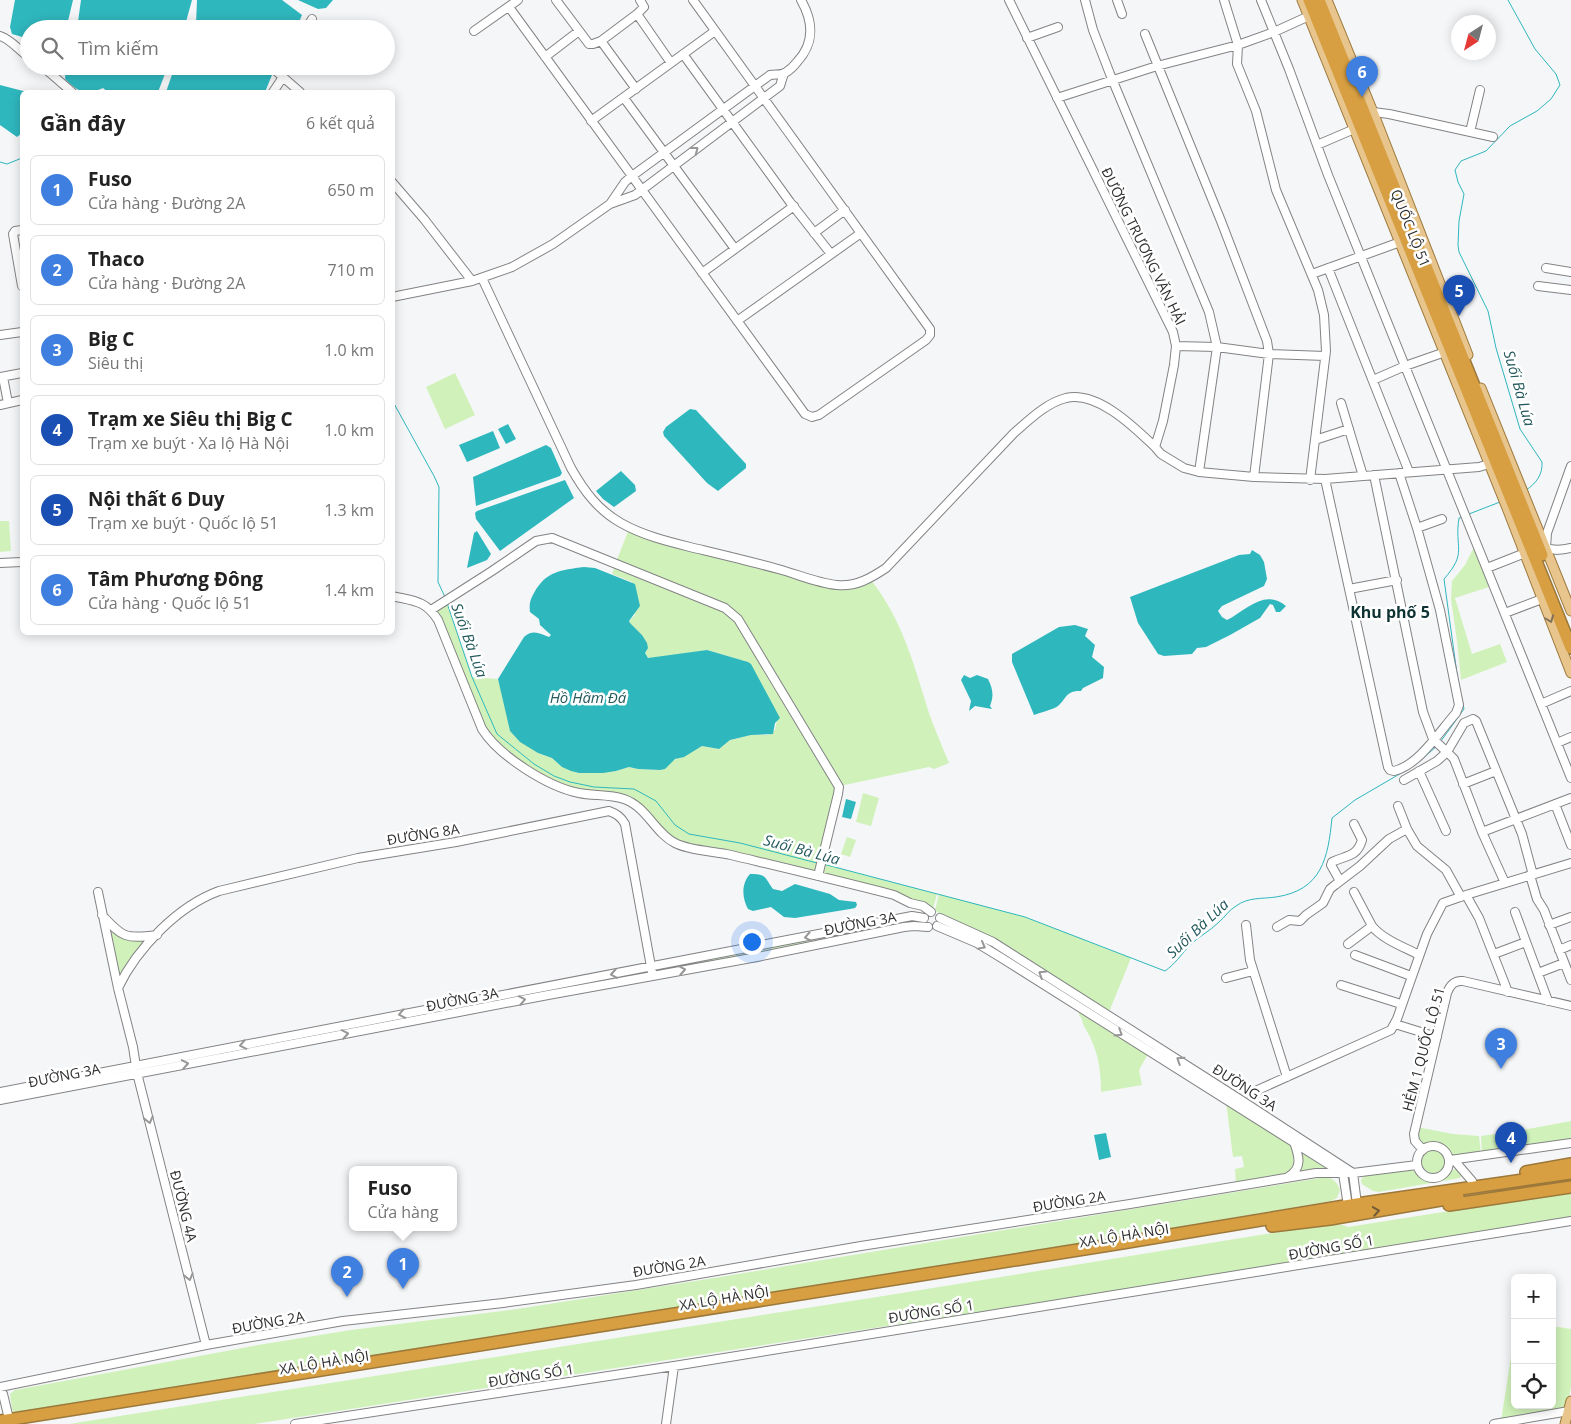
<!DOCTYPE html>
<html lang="vi">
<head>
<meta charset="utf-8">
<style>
  :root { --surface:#fff; --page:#f2f2f2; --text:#222; --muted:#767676; --line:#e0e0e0; --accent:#d93025 }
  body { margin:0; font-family:"Open Sans",sans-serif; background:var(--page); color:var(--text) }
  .controls { position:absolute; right:15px; bottom:15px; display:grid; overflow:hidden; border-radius:8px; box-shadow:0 2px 12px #0003 }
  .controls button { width:45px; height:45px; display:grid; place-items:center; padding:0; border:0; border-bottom:1px solid var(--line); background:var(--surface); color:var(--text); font:25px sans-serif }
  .compass { position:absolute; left:1451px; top:15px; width:45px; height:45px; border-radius:50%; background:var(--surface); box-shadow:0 2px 12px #0003; rotate:216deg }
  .you { position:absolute; left:751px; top:941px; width:18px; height:18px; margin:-12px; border:4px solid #fff; border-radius:50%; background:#1a73e8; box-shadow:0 0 0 8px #1a73e833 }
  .badge { display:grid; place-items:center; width:32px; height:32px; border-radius:50%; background:var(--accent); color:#fff; font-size:16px; font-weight:700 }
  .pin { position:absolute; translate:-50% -41px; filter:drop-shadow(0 1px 2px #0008) }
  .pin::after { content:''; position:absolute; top:26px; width:18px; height:15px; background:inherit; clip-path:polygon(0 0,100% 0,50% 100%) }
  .popup { position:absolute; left:349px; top:1166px; width:108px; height:65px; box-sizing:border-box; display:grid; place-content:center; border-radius:8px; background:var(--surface); filter:drop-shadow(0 1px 4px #0005); font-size:16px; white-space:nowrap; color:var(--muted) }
  .popup b { font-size:19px; color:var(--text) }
  .popup::after { content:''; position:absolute; left:50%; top:100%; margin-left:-10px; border:10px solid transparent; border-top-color:var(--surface) }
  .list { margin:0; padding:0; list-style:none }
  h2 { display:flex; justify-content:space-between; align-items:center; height:65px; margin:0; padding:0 20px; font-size:21px }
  h2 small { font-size:16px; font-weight:400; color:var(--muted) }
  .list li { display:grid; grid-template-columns:32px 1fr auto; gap:15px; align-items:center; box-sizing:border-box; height:70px; margin:0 10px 10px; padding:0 10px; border:1px solid var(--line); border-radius:8px }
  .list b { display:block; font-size:19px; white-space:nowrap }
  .list p { margin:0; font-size:16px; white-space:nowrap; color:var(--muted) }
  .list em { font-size:16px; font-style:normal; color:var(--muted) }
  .icon { flex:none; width:28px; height:28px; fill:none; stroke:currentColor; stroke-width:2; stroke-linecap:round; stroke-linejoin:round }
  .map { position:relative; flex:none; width:1571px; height:1424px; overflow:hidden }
  .search { position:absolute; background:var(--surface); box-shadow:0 2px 12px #0003; left:20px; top:20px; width:375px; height:55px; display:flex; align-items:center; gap:12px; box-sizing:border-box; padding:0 18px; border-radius:28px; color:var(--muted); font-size:19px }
  .panel { position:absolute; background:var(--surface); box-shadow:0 2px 12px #0003; left:20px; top:90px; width:375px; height:545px; border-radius:8px }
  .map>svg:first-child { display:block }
</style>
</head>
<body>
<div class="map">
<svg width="1571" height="1424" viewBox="0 0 1571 1424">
  <rect width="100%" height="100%" fill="#f5f6f8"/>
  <path fill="#d0f2ba" d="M 455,373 L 475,415 L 445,429 L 426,387 Z
    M 0,521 L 9,521 L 11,551 L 0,552 Z
    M 629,529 L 819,583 L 871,580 C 903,621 914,665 929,713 C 935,730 942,746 949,763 L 934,769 L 929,767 L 840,786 L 820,863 L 937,894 L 933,909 L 925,912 L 911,902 L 676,842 L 632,801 L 578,791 L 534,772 L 489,737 L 434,610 L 446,601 L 472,677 L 498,679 L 507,711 L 538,753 L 552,758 L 562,767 L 579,773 L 616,771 L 629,767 L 638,769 L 655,770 L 665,769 L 670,762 L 702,746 L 719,749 L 730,740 L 751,735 L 768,735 L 775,730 L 777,720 L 748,662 L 707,650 L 656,658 C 650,658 647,659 645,653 L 647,650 L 642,635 L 630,624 L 629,621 L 635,615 L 632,582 L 612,574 L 615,565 L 740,618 L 616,562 Z
    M 1475,545 L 1492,586 L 1455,598 L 1472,654 L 1500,644 L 1507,662 L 1461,680 L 1457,641 L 1451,599 L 1452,581 L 1465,565 Z
    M 863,793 L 879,798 L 871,826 L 856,822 Z
    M 847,837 L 856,840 L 850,857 L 841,854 Z
    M 939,894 L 1025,917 L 1131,958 L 1109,1012 L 942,916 L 935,910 Z
    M 912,919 L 921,921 L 922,924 L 675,968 L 675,965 Z
    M 105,921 L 112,928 L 152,938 L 118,982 Z
    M 943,923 L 991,945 L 1095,1011 L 1094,1013 L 942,925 Z
    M 633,973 L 634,976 L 160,1066 L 159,1064 Z
    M 1079,1010 L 1148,1054 L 1139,1070 L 1142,1085 L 1101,1092 C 1101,1069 1098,1049 1085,1028 C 1082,1023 1083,1019 1079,1015 Z
    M 1226,1102 L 1293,1145 L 1296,1167 L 1285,1176 L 1236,1184 L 1235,1169 L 1244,1167 L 1242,1156 L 1233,1157 Z
    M 1571,1121 L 1571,1141 L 1520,1149 L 1518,1131 Z
    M 1417,1127 L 1453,1134 L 1479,1136 L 1481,1154 L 1451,1158 C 1446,1146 1435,1141 1423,1147 L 1417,1140 Z
    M 1516,1131 L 1519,1149 L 1482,1154 L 1481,1136 Z
    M 1298,1147 L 1332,1170 L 1324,1169 L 1295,1174 Z
    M1421 1161a12 12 0 1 1 24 0a12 12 0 1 1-24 0Z
    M 1407,1169 C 1420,1170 1424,1183 1437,1180 C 1444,1178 1448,1172 1455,1169 L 1460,1170 L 1463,1174 L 1460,1178 L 1379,1192 L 1373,1191 L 1362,1184 L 1361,1180 L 1364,1176 Z
    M 1326,1177 C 1333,1178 1338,1183 1340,1190 L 1337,1198 L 1331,1201 C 894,1276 456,1344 17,1413 L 14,1413 L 12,1409 L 10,1394 L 15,1390 L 264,1344 L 351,1330 L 517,1309 L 714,1278 Z
    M 1571,1192 L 1571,1220 L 254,1424 L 69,1424 L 877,1297 L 1328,1224 L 1343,1225 L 1348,1227 Z
    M 1552,1326 L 1571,1329 L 1571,1388 L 1566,1410 L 1501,1421 L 1515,1331 L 1515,1405 L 1552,1405 Z"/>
  <path fill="#2fb7be" d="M 15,0 L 73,0 L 68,21 L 71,29 L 29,29 L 29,39 L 12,34 L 10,27 Z
    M 81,0 L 192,0 L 184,29 L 77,29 Z
    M 197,0 L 282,0 L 302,15 L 296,29 L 203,29 L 196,25 Z
    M 298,0 L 333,0 L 326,8 L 318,9 Z
    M 66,66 L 168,66 L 158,92 L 108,92 L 103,88 C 86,96 78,92 65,79 Z
    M 175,66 L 261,66 L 272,75 L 265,92 L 166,92 Z
    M 0,85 L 27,92 L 22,92 L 22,133 L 17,137 L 0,125 Z
    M 690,409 L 696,410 L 746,464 L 746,468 L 718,491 L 707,483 L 664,436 L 663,432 L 666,427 Z
    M 508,424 L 516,439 L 506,444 L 498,429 Z
    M 493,431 L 500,448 L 467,462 L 459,445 Z
    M 546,445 L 551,448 L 562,473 L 560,476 L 476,506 L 473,477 Z
    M 621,471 L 635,485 L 636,491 L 614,507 L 603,499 L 596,491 Z
    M 565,480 L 574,498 L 500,551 L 476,519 L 475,513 L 477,511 Z
    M 477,531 L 491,554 L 487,560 L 467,568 L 474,533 Z
    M 1252,550 L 1260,555 L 1264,562 L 1267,579 L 1264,586 L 1222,606 L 1218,611 L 1222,617 L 1227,620 C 1246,610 1265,588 1286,606 L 1280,612 L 1276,612 L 1273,605 L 1270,604 L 1260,618 L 1230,635 L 1206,647 L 1197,648 L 1192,654 L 1164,656 L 1158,654 L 1138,623 L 1130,597 L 1239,555 L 1250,554 Z
    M 584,567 L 595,568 L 635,584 L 640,606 L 629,621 L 630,623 L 642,635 L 647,643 L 648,648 L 645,653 L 648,658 L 707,650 L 748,662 L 751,664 L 780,718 L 775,723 L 773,734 L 751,735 L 730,740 L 719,749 L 702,746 L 684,757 L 675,759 L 665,769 L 660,770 L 638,769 L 629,767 L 616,771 L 603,773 L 579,773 L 571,771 L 562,767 L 552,758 L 538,753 L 520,742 L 510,731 L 498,679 L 524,637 C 532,629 540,633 549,637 L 551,635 L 540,625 L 539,619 L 530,612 C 529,604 530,600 534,593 C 546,571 561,570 584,567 Z
    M 1075,625 L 1088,629 L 1085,636 L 1095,645 L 1092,657 L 1104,667 L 1103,678 L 1083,688 L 1081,691 C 1066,690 1066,699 1058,706 C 1052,710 1041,712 1034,715 L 1012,662 L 1012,654 L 1059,627 Z
    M 964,675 L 970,678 L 977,675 L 988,679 C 993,689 994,696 990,706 L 992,709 L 975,706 L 969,711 L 971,701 L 961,680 Z
    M 846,799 L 856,802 L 851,819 L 842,817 Z
    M 750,874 C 767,873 765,879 773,889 L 782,891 L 795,884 L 830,894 L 839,900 L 856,902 L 857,905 L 855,908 L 850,909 L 795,918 L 784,917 L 771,907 L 753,911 L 748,909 C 742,898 741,884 750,874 Z
    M 1106,1133 L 1111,1157 L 1099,1160 L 1094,1135 Z"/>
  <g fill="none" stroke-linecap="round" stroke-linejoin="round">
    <path stroke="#2fb7be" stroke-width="1" d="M 1508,0 L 1535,49 L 1556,74 L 1560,85 L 1551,99 L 1537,111 L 1510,126 L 1486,151 L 1461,161 L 1455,170 L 1458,182 L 1464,194 L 1459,221 L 1458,245 L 1459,252 L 1488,311 L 1496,348 L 1520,429 L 1542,462 C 1543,474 1536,484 1526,490
      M 0,162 L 7,164 L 22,158
      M 392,400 L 434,476 L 439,487 L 438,582 L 445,597
      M 1469,514 L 1500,502
      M 447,603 L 472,677 L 497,734 L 534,764 L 554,776 L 570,782 L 594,787 L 634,789 L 656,801 L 675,825 L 689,834 L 740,843 L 817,863
      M 1457,674 L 1444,579 C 1468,552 1454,548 1459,518 L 1463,517
      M 1441,741 L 1464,709 L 1461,695
      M 823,864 L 1025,917 L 1165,971 C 1175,964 1181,955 1189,946 C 1198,937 1210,931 1219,922 C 1225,917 1229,910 1236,906 C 1248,897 1262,899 1276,897 C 1322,890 1328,858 1332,818 L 1355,800 L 1415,765 L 1437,746"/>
    <g stroke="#838385" stroke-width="10">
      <path id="minor" d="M 556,0 L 589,44 L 593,44 L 601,41 L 636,89
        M 640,0 L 644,7 L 637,14 L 671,63
        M 1009,0 L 1173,332 L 1176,346 L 1174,365 L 1163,421 L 1155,447 L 1161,454 L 1184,468 L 1199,472 L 1254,477 L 1325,479 L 1479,467 L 1489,464
        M 1085,0 L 1093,30 L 1110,74 L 1209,312 L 1217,347 L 1199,472
        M 1117,0 L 1122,14
        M 1224,0 L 1238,45 L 1237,64 L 1256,111 L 1276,190 L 1318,290 L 1324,315 L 1326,351 L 1310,480
        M 1261,0 L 1289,69 L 1328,175 L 1571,778
        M 509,7 L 805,414 L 812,417 L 819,415 L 926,340 L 930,335 L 930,329 L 693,0
        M 191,27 L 194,29
        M 306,29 L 312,19
        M 474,31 L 518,0
        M 1145,34 L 1221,221 L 1267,341 L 1269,354 L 1254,477
        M 0,36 C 12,40 18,50 29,57
        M 1027,38 L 1058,27
        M 601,41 L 637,14
        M 683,54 L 790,202 L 831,254
        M 545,57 L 579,31
        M 42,66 L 72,92
        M 267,66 L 276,71
        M 280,66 L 276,71 L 300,92
        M 273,92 L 283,77
        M 624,98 L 735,249
        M 1057,98 L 1157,66 L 1238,45 L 1274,32 L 1309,16
        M 1368,113 L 1373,112 L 1389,114 L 1493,137
        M 591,121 L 715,31
        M 1470,132 L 1480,90
        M 1317,145 L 1359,127
        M 392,182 L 424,219 L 472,281
        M 610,204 L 625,182 L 632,176 L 770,75 C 775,74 781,75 785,73 C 790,70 794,66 797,62 C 815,43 813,21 801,0
        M 22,230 L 15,231 L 13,234 L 22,286
        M 814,233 L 845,210
        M 1328,268 L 1409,472
        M 1546,268 L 1571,272
        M 702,273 L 794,206
        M 1312,274 L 1403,241
        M 482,278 L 571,468 C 584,491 598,510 621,523 C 642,535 666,541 690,547 C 719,554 749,561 778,569 C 797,574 817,583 837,585 C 856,587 871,578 886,568 L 1014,433 C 1029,420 1046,403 1066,398 C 1098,391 1134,427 1155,447
        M 1538,286 L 1571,290
        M 392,297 L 472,281 L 512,267 L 553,244 L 610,204 L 635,195 L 780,86 L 784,73
        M 737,321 L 861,233
        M 0,335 L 22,332
        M 1176,346 L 1217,347 L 1269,354 L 1325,356
        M 0,377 L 22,373
        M 3,377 L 8,403
        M 1373,380 L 1405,366 L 1448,351
        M 1341,403 L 1363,476
        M 0,405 L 22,400
        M 1315,440 L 1349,429
        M 1571,466 L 1547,533 L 1546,548 C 1555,551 1562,550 1571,548
        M 1374,475 L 1423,712 L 1433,739 L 1447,752 L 1437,761 L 1404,780
        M 1325,479 L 1388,767 L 1390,770 L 1394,771 C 1419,765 1439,732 1456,713 L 1459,705 L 1440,610 L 1417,528 L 1399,473
        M 1417,528 L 1442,519
        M 0,563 L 22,562
        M 1487,568 L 1525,553
        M 1349,589 L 1397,580
        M 392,596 C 414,601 425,600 438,620 L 482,729 C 499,756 548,787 579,793 C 593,796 609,794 624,799 C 647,807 655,833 675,843 C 690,851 715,851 731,855 C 785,868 840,881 894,895 L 910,903 L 923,906 L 931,912
        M 431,610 L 492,571 L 536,541 L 552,538 L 725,608 L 738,619 L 839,787 L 838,794 L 818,876
        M 1505,613 L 1542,599
        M 1541,704 L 1571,691
        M 1557,743 L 1571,737
        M 1419,771 L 1446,831
        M 1463,784 L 1496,771
        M 1555,804 L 1571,845
        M 1398,806 L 1407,829 L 1417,846 L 1446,870 L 1461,897
        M 1482,832 L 1571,798
        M 1530,875 L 1537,899 L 1544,910 L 1571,980
        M 1340,881 L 1331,865 L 1332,862 C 1347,855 1357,857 1362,840 L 1354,824
        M 1505,883 L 1482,832 L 1454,759 L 1447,752 L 1464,723 L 1473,719 L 1476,721 L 1522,834 L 1533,875
        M 98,892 L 118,988 L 133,1047 L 137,1073 L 206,1345
        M 1354,892 L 1372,926
        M 1466,895 L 1479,918 L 1508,992
        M 1515,912 L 1548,1001
        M 102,915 C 123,938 126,939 157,935
        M 940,918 L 993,942 L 1241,1100 L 1353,1173 L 1357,1204
        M 1246,925 L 1250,960 L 1287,1077
        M 1549,925 L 1571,917
        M 937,926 L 977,943 L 1000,957 L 1341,1172
        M 1277,927 L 1289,920 L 1300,921 L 1306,915 L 1323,903 L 1330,889 L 1335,885 L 1360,866 L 1389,839 L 1407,829
        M 1348,944 L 1372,926 C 1382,939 1404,947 1419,955
        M 1559,950 L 1571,945
        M 1494,954 L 1526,942
        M 1355,955 L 1411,976
        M 1538,973 L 1564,963
        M 1226,978 L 1253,971
        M 1341,985 L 1401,1004
        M 118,988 C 137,948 178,906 219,891 L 358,858 L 456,842 L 609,811 C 617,814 621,817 625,824 L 652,972
        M 1395,1024 L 1437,1037
        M 0,1092 L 912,916 L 924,918
        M 1251,1093 L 1391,1030 L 1397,1019 L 1427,934 L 1443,903 L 1466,895 L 1571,863
        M 0,1100 L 548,995 L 757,957 L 904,927 L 914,926 L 928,927
        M1417 1162a16 16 0 1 1 32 0a16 16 0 1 1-32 0Z
        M 1423,1150 L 1415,1141 L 1414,1134 L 1447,993 C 1450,985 1454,980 1463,981 L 1571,1006
        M 1450,1160 L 1571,1143
        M 1454,1160 L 1472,1181
        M 1343,1173 L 1348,1206
        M 1288,1177 C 1303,1168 1299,1156 1294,1142
        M 0,1387 L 206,1345 L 343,1321 L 503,1303 L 636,1285 L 861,1246 L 1130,1204 L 1316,1173 L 1353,1173 L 1417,1165
        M 0,1391 L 3,1394 L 9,1419
        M 295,1424 L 674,1366 L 1571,1221
        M 666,1424 L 674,1366
        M 1494,1424 L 1569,1411"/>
    </g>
    <g stroke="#9c783b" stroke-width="11">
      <path id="major" d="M 1302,0 L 1507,508 L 1571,673
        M 1327,0 L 1373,112 L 1468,355
        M 1481,388 L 1571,611
        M 1565,1424 L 1571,1401"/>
    </g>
    <g stroke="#9c783b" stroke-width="14">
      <path id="highway" d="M 1309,0 L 1571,648
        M 1319,0 L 1542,555
        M 1526,1172 L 1571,1164
        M 1449,1205 L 1571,1187
        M 1272,1226 L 1330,1219 L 1458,1197
        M 0,1421 L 1122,1243 L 1357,1204 L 1571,1173"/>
    </g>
    <use href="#minor" stroke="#fff" stroke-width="8"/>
    <use href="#major" stroke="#e7c58d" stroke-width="9"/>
    <use href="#highway" stroke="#d79f41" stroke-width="11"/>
  </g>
  <defs><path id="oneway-chevron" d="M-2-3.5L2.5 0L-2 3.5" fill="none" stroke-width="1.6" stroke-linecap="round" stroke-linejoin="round" transform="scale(1.25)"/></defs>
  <g stroke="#979798">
    <use href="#oneway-chevron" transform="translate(695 150) rotate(-37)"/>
    <use href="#oneway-chevron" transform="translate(808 937) rotate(169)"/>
    <use href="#oneway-chevron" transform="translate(982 946) rotate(29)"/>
    <use href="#oneway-chevron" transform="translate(682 970) rotate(-10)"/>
    <use href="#oneway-chevron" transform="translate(614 974) rotate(170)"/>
    <use href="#oneway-chevron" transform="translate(1042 974) rotate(-148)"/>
    <use href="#oneway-chevron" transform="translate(522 1000) rotate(-11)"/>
    <use href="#oneway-chevron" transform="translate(402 1014) rotate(169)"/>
    <use href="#oneway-chevron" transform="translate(1119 1033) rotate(32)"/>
    <use href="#oneway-chevron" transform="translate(345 1034) rotate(-10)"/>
    <use href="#oneway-chevron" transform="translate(243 1045) rotate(169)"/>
    <use href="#oneway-chevron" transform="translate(1180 1060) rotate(-147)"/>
    <use href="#oneway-chevron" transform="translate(185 1064) rotate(-10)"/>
    <use href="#oneway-chevron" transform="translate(149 1120) rotate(76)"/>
    <use href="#oneway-chevron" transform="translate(189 1277) rotate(76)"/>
  </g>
  <use stroke="#82725a" href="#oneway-chevron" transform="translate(1550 619) rotate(69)"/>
  <use stroke="#725c37" href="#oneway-chevron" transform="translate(1376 1211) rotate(-9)"/>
  <g text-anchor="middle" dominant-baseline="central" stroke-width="5" stroke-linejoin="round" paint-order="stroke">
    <g font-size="14" fill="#2f2f30" stroke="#fff">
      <text transform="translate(1411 228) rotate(68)">QUỐC LỘ 51</text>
      <text transform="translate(1144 246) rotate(64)">ĐƯỜNG TRƯƠNG VĂN HẢI</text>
      <text transform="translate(423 834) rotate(-9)">ĐƯỜNG 8A</text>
      <text transform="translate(860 923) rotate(-11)">ĐƯỜNG 3A</text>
      <text transform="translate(462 999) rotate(-11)">ĐƯỜNG 3A</text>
      <text transform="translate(1423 1049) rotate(-75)">HẺM 1 QUỐC LỘ 51</text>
      <text transform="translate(64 1075) rotate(-11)">ĐƯỜNG 3A</text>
      <text transform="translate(1245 1087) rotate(33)">ĐƯỜNG 3A</text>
      <text transform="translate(1069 1201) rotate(-9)">ĐƯỜNG 2A</text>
      <text transform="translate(184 1206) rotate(76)">ĐƯỜNG 4A</text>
      <text transform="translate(1124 1235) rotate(-9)">XA LỘ HÀ NỘI</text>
      <text transform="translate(1331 1247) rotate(-10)">ĐƯỜNG SỐ 1</text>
      <text transform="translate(669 1266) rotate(-9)">ĐƯỜNG 2A</text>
      <text transform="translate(724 1298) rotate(-9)">XA LỘ HÀ NỘI</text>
      <text transform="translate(931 1311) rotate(-9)">ĐƯỜNG SỐ 1</text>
      <text transform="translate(268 1322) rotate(-10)">ĐƯỜNG 2A</text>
      <text transform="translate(324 1362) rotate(-9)">XA LỘ HÀ NỘI</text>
      <text transform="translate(531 1375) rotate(-9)">ĐƯỜNG SỐ 1</text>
    </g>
    <g font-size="15" font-style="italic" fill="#245a5d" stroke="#fff">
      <text transform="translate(1520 388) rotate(74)">Suối Bà Lúa</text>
      <text transform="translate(470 640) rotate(70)">Suối Bà Lúa</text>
      <text x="588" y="697">Hồ Hầm Đá</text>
      <text transform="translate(802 849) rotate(15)">Suối Bà Lúa</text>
      <text transform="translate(1197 928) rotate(-43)">Suối Bà Lúa</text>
    </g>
    <g font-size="16" font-weight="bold" fill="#0f3333" stroke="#fff">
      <text x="1390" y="612">Khu phố 5</text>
    </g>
  </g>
</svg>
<div class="controls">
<button>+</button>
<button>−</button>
<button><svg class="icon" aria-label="locate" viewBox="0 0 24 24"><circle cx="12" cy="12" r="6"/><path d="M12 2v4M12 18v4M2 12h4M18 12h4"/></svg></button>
</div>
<svg class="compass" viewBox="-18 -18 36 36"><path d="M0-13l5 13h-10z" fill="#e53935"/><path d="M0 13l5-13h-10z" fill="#767676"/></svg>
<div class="you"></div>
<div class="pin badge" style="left:403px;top:1289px;background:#3f7fe0">1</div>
<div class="popup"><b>Fuso</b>Cửa hàng</div>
<div class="pin badge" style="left:347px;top:1297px;background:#3f7fe0">2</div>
<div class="pin badge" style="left:1501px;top:1069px;background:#3f7fe0">3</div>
<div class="pin badge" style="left:1511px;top:1163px;background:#1a4fb4">4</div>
<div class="pin badge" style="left:1459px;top:316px;background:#1a4fb4">5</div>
<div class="pin badge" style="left:1362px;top:97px;background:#3f7fe0">6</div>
<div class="search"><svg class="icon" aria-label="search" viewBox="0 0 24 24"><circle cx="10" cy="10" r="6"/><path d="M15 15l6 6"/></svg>Tìm kiếm</div>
<section class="panel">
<h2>Gần đây<small>6 kết quả</small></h2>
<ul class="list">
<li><span class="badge" style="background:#3f7fe0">1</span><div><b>Fuso</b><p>Cửa hàng · Đường 2A</p></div><em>650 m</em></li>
<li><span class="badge" style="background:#3f7fe0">2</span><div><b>Thaco</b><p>Cửa hàng · Đường 2A</p></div><em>710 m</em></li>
<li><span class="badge" style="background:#3f7fe0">3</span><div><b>Big C</b><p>Siêu thị</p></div><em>1.0 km</em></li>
<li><span class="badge" style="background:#1a4fb4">4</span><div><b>Trạm xe Siêu thị Big C</b><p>Trạm xe buýt · Xa lộ Hà Nội</p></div><em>1.0 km</em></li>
<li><span class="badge" style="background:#1a4fb4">5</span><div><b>Nội thất 6 Duy</b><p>Trạm xe buýt · Quốc lộ 51</p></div><em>1.3 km</em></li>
<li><span class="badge" style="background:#3f7fe0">6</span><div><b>Tâm Phương Đông</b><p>Cửa hàng · Quốc lộ 51</p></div><em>1.4 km</em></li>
</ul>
</section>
</div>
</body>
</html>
